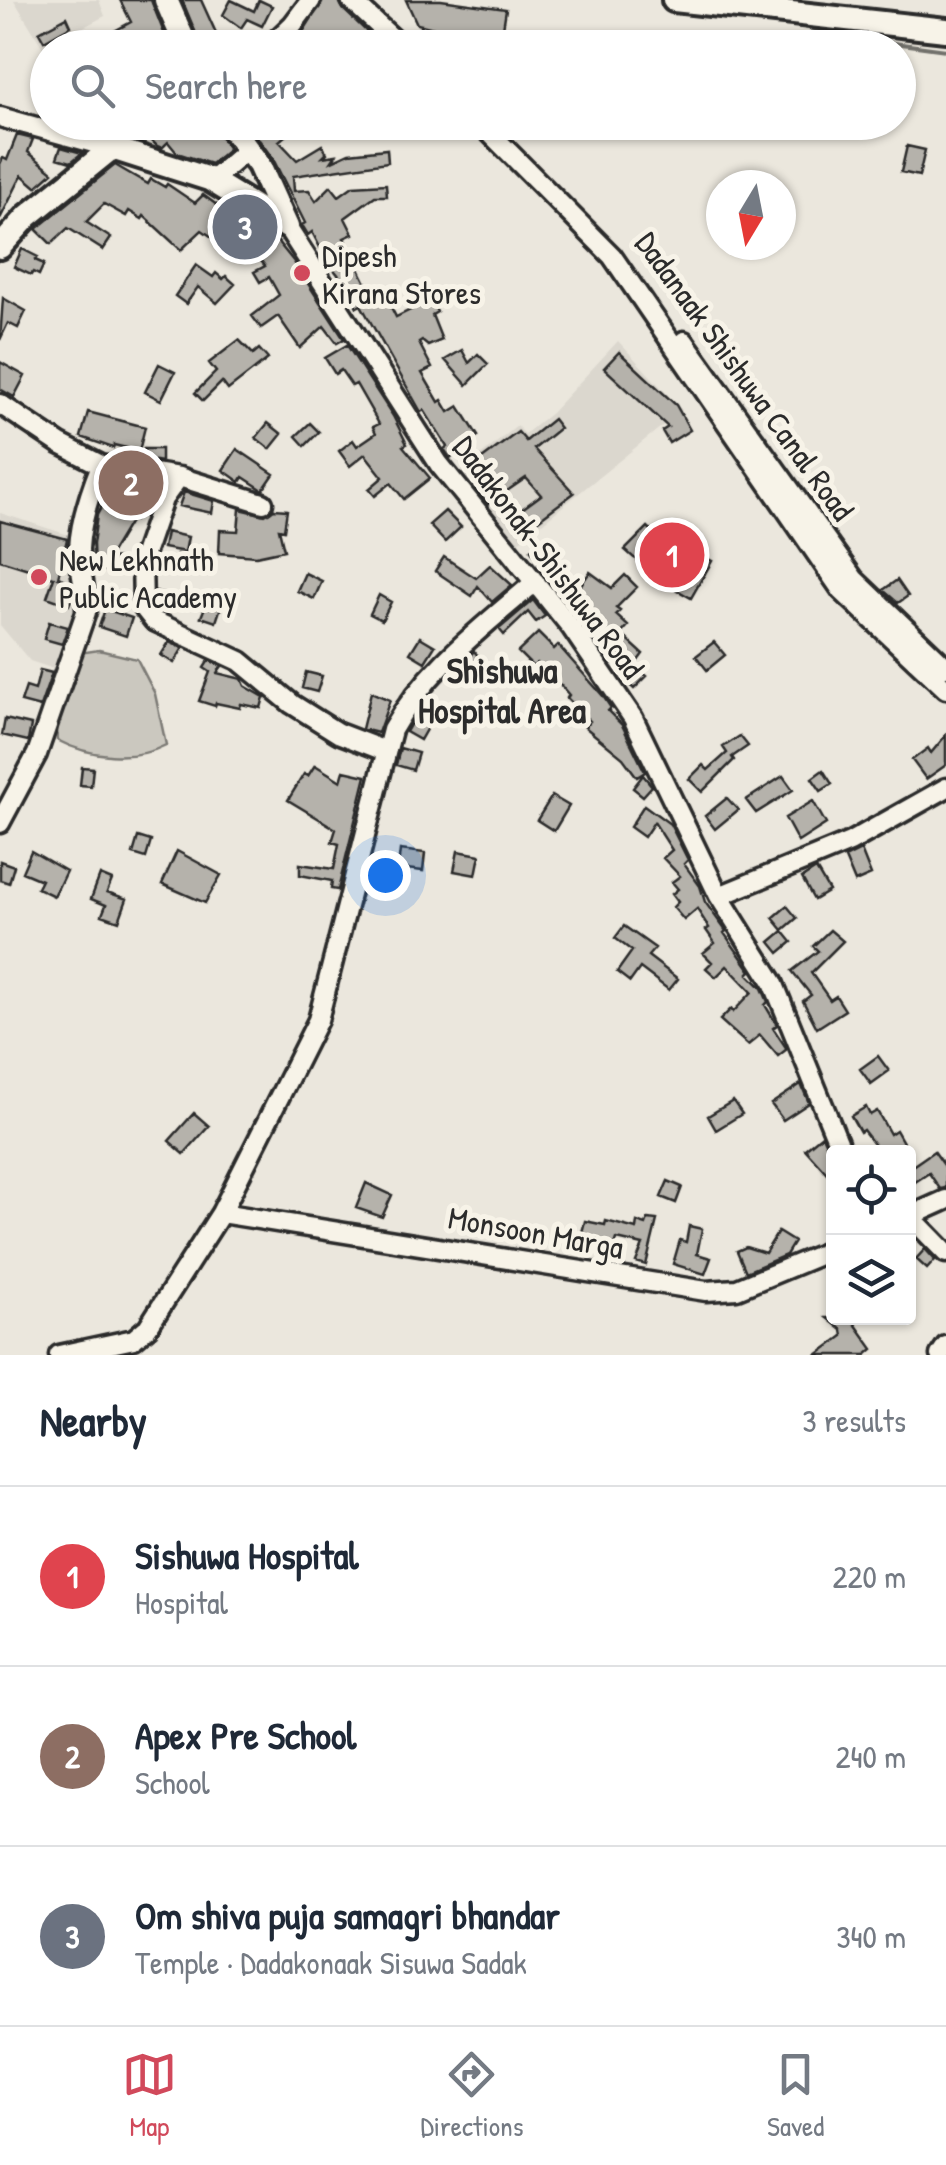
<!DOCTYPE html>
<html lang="en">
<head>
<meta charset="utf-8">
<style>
  :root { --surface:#fff; --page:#f2f2f3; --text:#1f2937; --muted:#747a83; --line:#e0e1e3; --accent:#d1495b }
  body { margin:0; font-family:"Patrick Hand",sans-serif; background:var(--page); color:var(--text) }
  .controls { position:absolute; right:30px; bottom:30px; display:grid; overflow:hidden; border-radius:10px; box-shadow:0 2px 8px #0004 }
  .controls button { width:90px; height:90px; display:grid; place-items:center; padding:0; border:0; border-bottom:2px solid var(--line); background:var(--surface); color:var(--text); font:50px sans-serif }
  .compass { position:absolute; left:706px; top:170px; width:90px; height:90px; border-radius:50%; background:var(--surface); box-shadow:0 2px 8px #0004; rotate:190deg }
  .you { position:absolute; left:385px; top:875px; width:35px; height:35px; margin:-25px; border:8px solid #fff; border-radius:50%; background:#1a73e8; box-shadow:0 0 0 15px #1a73e833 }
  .badge { display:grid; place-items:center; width:65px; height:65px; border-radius:50%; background:var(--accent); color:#fff; font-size:32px; font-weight:700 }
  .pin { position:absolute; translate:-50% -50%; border:5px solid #fff; box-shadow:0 2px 10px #0006 }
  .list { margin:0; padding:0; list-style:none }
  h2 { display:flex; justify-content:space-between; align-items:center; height:130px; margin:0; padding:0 40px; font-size:42px }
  h2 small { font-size:32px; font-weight:400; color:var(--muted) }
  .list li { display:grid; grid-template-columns:65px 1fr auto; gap:30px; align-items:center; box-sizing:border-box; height:180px; padding:0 40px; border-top:2px solid var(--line) }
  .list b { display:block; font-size:38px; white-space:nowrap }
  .list p { margin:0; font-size:32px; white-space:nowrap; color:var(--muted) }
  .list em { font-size:32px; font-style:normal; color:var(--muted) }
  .icon { flex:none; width:55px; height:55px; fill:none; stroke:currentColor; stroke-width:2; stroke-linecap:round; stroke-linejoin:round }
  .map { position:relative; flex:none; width:946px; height:1355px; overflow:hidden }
  .search { position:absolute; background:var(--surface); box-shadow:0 2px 8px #0004; left:30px; right:30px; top:30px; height:110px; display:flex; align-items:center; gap:25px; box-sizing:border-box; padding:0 35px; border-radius:55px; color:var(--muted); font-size:38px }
  .sheet { height:670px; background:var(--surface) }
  nav { display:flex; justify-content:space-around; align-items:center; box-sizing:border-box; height:140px; border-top:2px solid var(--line); background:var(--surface); font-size:28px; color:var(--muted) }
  nav a { display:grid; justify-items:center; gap:5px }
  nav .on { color:var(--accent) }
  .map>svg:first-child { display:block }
</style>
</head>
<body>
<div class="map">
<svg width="946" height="1355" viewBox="0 0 946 1355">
  <rect width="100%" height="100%" fill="#ebe7dd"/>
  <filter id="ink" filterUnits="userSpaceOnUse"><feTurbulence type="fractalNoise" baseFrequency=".01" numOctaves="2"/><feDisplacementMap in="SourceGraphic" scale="20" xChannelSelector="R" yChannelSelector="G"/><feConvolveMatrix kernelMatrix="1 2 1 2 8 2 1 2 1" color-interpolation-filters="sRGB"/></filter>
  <g filter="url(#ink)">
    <path fill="#dbd7ce" d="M 14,0 L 99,0 L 105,16 L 43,48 Z
      M 618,341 L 682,410 L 516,544 L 458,474 L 517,426 L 525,434 L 551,413 Z
      M 0,513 L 75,537 L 80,618 L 63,672 L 30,661 L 0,625 Z"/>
    <path fill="#cbc8bf" stroke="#7b7a75" stroke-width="2.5" d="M 99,650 L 137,659 L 155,694 L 166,745 C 133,762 89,757 57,740 L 58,719 L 79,653 Z"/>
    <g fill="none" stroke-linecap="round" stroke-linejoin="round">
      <path stroke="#72716c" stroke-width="4" d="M 795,24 L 828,34 L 946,50"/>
    </g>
    <path fill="#b5b2ab" stroke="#2b2b2b" stroke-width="2.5" d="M 120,0 L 151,0 L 170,48 L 114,48 L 107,35 L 131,22 Z
      M 182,0 L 201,0 L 216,33 L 208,37 L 214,48 L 202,48 Z
      M 231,0 L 254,11 L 259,0 L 272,6 L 262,26 L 247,19 L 241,28 L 223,15 Z
      M 323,0 L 339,0 L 343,9 L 384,48 L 287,48 L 303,32 Z
      M 406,0 L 441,0 L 506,9 L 502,35 L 467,29 L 465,36 L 426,26 L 448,48 L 424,48 L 412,36 L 422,25 L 417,24 Z
      M 67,17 L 71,26 L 44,41 L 39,32 Z
      M 83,122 L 211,122 L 229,149 L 211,164 L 177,153 L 168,142 L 162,148 L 157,146 L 145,134 L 137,140 L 83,126 Z
      M 246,122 L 277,122 L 286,135 L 279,141 L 297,160 L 322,145 L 327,153 L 323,157 L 336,155 L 332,161 L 349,153 L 387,149 L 388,162 L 293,176 L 294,191 L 309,190 L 316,201 L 331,186 L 339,196 L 353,186 L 386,184 L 387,196 L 375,196 L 345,218 L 353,234 L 344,238 L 370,291 L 380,285 L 396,317 L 431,300 L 437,312 L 432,315 L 442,340 L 428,346 L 422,341 L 419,343 L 432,368 L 422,373 L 439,402 L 442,400 L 449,412 L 459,406 L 478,436 L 461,445 L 464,448 L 450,458 L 444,449 L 447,447 L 424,410 L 421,412 L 361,305 L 357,307 L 348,287 L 327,261 L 312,232 L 308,235 L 302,225 L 305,223 L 273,159 Z
      M 17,135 L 33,139 L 28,152 L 53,172 L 36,187 L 22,175 L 0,219 L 0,164 L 3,158 L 7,160 Z
      M 907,146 L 925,150 L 919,176 L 901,172 Z
      M 61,147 L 82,153 L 71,162 L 57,158 Z
      M 115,165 L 148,184 L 151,179 L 165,187 L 167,184 L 195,203 L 203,195 L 221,208 L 212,218 L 216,222 L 227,214 L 273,236 L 294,262 L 344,339 L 337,343 L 324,326 L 300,348 L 278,316 L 261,328 L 252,316 L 279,295 L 269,277 L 260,282 L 254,272 L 265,266 L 247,243 L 240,249 L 219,231 L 212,237 L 202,230 L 181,250 L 144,216 L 142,219 L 129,211 L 126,216 L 104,204 L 86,222 L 111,238 L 103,250 L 68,228 L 51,244 L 36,229 Z
      M 22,249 L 38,257 L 35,260 L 44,264 L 39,275 L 33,272 L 31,275 L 14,267 Z
      M 196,265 L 213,277 L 216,273 L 223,279 L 226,276 L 235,284 L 217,303 L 198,287 L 186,304 L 175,296 Z
      M 3,298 L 26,311 L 18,328 L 8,323 L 0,340 Z
      M 239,340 L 253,354 L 259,349 L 268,359 L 228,390 L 222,382 L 203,401 L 195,393 L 216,372 L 209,363 Z
      M 347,345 L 393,416 L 407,444 L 403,446 L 430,478 L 404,499 L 391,483 L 375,496 L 369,489 L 383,477 L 365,454 L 350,466 L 339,451 L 353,440 L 357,446 L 376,433 L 373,427 L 379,424 L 356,384 L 352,386 L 341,370 L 335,374 L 325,358 Z
      M 462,350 L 469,363 L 478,354 L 488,364 L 467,385 L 445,360 Z
      M 619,352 L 676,405 L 690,430 L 669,443 L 662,431 L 668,427 L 604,368 Z
      M 0,362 L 25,376 L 14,397 L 0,389 Z
      M 159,364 L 175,372 L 161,400 L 145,392 Z
      M 88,412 L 145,427 L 139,451 L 114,445 L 113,448 L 81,437 Z
      M 553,419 L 560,428 L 534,449 L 574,493 L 530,526 L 518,512 L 541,495 L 526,478 L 488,504 L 476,489 L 482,485 L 470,468 L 518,432 L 526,441 Z
      M 268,423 L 282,434 L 270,449 L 256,438 Z
      M 310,423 L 319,432 L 305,446 L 296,436 Z
      M 144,449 L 161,449 L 161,462 L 144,459 Z
      M 237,449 L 274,474 L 263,490 L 243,477 L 240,482 L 223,470 Z
      M 121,481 L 150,485 L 134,520 L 132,518 L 108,558 L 120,559 L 118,572 L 94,569 L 93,544 L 97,515 L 102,506 L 107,509 Z
      M 184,492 L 214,501 L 212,513 L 179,506 Z
      M 240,509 L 265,515 L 274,509 L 287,510 L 284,530 L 279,529 L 284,550 L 256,556 L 219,553 L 220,530 L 238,531 Z
      M 445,511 L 461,527 L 445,542 L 429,525 Z
      M 0,521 L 67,539 L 58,577 L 70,582 L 73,595 L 69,605 L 47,597 L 54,577 L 0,560 Z
      M 648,527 L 657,536 L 659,532 L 712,561 L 691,598 L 656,578 L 660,570 L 634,558 L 625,550 Z
      M 166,532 L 188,537 L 185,552 L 163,548 Z
      M 551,536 L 563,552 L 543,567 L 531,550 Z
      M 177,554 L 200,557 L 197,575 L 174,571 Z
      M 444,557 L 476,578 L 490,565 L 512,585 L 492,602 L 478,586 L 472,596 L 435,571 Z
      M 590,572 L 612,588 L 625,575 L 637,587 L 616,608 L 620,611 L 616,615 L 628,626 L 621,634 L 643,654 L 629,673 L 596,641 L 601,634 L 564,599 L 575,588 L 577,590 Z
      M 305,573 L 322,581 L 314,599 L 297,591 Z
      M 897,580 L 908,596 L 898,603 L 883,590 Z
      M 155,591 L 176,598 L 172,610 L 158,605 Z
      M 379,595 L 391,602 L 382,620 L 370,614 Z
      M 533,600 L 545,616 L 536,622 L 528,612 L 504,635 L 499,629 Z
      M 207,602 L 221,607 L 216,622 L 201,617 Z
      M 105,609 L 132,618 L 126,636 L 99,627 Z
      M 49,622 L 68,627 L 62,644 L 44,639 Z
      M 538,633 L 554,649 L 558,645 L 603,696 L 611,708 L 608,711 L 622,725 L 645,772 L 637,777 L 623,758 L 585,727 L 590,721 L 567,698 L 569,695 L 551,674 L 537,663 L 533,667 L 518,652 Z
      M 420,637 L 435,646 L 425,662 L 410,653 Z
      M 169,642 L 183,648 L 174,663 L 161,655 Z
      M 714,642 L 725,655 L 707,670 L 696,656 Z
      M 474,651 L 484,663 L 472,673 L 463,662 Z
      M 209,660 L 222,666 L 217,673 L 242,679 L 245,686 L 264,697 L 261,708 L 241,704 L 240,708 L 216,703 L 215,706 L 199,701 L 210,672 L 204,668 Z
      M 636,667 L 647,676 L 634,689 L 624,680 Z
      M 40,670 L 52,673 L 40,707 L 21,702 L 26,687 L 35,690 Z
      M 306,672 L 322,676 L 317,692 L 302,688 Z
      M 371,692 L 390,700 L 378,733 L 362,729 Z
      M 414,718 L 428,726 L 420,740 L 406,732 Z
      M 5,719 L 31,725 L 28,741 L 2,735 Z
      M 946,735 L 946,765 L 926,779 L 912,760 L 928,748 L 931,753 Z
      M 740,736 L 748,746 L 732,757 L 734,760 L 702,792 L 689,779 L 703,765 L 708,770 L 727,753 L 723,747 Z
      M 400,748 L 418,753 L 413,770 L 396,765 Z
      M 315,765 L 341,781 L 344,771 L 366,776 L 338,890 L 331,889 L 332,881 L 300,875 L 300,864 L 334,869 L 339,844 L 332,842 L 336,829 L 288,800 L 304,774 L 308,776 Z
      M 82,767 L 93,768 L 91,786 L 80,785 Z
      M 823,770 L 832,784 L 821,791 L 812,778 Z
      M 643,775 L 652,786 L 643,796 L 633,788 Z
      M 783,776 L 793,790 L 756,813 L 746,800 Z
      M 552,796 L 569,806 L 554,831 L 537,820 Z
      M 727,798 L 738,810 L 715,829 L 705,816 Z
      M 813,801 L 826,824 L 798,842 L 785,818 Z
      M 644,805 L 670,824 L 688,860 L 684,864 L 700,886 L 705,902 L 726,931 L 724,933 L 751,971 L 748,974 L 762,988 L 768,1002 L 765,1005 L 777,1025 L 773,1028 L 787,1049 L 778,1056 L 760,1035 L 748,1045 L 720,1020 L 731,1009 L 733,1012 L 752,992 L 727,966 L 716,977 L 706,968 L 712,962 L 703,953 L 715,943 L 706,930 L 709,928 L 697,909 L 684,920 L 673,907 L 678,902 L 672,894 L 678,889 L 672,882 L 680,876 L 663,858 L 672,850 L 654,822 L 644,837 L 630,827 Z
      M 138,837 L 151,841 L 146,858 L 133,854 Z
      M 400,850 L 425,853 L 423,871 L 398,868 Z
      M 861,850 L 871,875 L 855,882 L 845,858 Z
      M 31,851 L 66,871 L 54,896 L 37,888 L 41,880 L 22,872 Z
      M 177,851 L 221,875 L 205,903 L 162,884 Z
      M 458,851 L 480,855 L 476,875 L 454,871 Z
      M 0,861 L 14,866 L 9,883 L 0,880 Z
      M 816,869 L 829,891 L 814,900 L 802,878 Z
      M 100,875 L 112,880 L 107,892 L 127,899 L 119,921 L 102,915 L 106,905 L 91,899 Z
      M 787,906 L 797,918 L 783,930 L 773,918 Z
      M 624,926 L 655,948 L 648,956 L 678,979 L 669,990 L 640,968 L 630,982 L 617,972 L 632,951 L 615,938 Z
      M 830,930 L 843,941 L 811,973 L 830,1000 L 836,996 L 845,1010 L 817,1028 L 803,1001 L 811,995 L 792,971 L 818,951 L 813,946 Z
      M 783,931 L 792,942 L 779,953 L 770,942 Z
      M 878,1056 L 889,1071 L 871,1084 L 860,1069 Z
      M 801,1084 L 809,1103 L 783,1120 L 771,1104 Z
      M 733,1101 L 742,1114 L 716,1130 L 708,1116 Z
      M 866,1107 L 870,1115 L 877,1111 L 890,1134 L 896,1130 L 905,1146 L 894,1152 L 880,1152 L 863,1130 L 860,1132 L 851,1116 Z
      M 194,1113 L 209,1126 L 184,1154 L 169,1141 Z
      M 822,1135 L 834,1161 L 834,1181 L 805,1149 Z
      M 934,1151 L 946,1168 L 946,1188 L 940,1189 L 929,1173 L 912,1184 L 908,1169 Z
      M 668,1181 L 682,1187 L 676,1203 L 661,1197 Z
      M 366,1183 L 392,1195 L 382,1217 L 356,1208 Z
      M 648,1219 L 657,1220 L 646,1265 L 636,1262 L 643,1245 L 617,1239 L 614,1248 L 596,1243 L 594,1251 L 578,1248 L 585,1221 L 605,1225 L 606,1221 L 636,1229 L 637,1222 L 646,1225 Z
      M 689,1226 L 702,1229 L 697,1254 L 711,1258 L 705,1274 L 673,1264 L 680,1240 L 686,1242 Z
      M 778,1232 L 794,1242 L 786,1255 L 746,1272 L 737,1251 L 746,1247 L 765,1253 Z
      M 925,1249 L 935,1260 L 927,1269 L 916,1259 Z
      M 827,1318 L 851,1318 L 873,1349 L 866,1355 L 817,1355 L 843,1336 L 842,1330 Z"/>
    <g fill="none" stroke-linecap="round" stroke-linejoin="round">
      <g stroke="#2b2b2b" stroke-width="25">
        <path id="minor" d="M 351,0 L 403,48
          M 268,48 L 293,24 L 311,0
          M 0,117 L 112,148
          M 479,122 L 612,256 L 842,591 L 946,689
          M 212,180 L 248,149
          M 287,227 L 439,464 L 571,627 L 633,718 L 719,896 L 773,982 L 842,1152
          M 684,341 L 854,579 L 946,667
          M 0,404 L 60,444 L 101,465 L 179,477 L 263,503
          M 179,477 L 163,499 L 142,560 L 143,607 L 154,621 L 240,661 L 292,704 L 338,733 L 385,751
          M 0,823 L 37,754 L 86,612 C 87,591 79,570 79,549 C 80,521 91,490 101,465
          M 719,896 L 850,842 L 946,788
          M 221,1213 L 706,1291 L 737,1289 L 834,1249
          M 908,1214 L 946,1253
          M 908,1217 L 946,1200
          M 59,1355 L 134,1339 L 148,1327 L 221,1213 L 318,1020 L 392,730 C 426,669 483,627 535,582
          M 940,1355 L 946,1346"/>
      </g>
      <g stroke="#2b2b2b" stroke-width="30">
        <path id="major" d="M 166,0 L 187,48
          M 674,0 L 946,30
          M 227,122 L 259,165 L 287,227
          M 0,247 L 28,216 L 112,148 L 209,179 L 287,227"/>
      </g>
      <use href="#minor" stroke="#f7f3e8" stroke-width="18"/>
      <use href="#major" stroke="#f7f3e8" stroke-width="22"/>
    </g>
  </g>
  <g fill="#d1495b" stroke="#f7f3e8" stroke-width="4">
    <circle cx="302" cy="273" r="10"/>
    <circle cx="39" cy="577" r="10"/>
  </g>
  <g text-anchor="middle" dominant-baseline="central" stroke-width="10" stroke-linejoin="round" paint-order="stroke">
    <g font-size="32" fill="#2b2b2b" stroke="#f7f3e8" text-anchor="start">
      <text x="322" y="255">Dipesh<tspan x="322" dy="37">Kirana Stores</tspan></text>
      <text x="59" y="559">New Lekhnath<tspan x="59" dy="37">Public Academy</tspan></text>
    </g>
    <g font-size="32" fill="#2b2b2b" stroke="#f7f3e8">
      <text transform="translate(745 376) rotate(54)">Dadanaak Shishuwa Canal Road</text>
      <text transform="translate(549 557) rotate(53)">Dadakonak-Shishuwa Road</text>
      <text transform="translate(536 1232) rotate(10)">Monsoon Marga</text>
    </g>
    <g font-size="35" font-weight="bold" fill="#2b2b2b" stroke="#f7f3e8">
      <text x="502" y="670">Shishuwa<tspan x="502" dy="40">Hospital Area</tspan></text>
    </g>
  </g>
</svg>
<div class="controls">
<button><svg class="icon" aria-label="locate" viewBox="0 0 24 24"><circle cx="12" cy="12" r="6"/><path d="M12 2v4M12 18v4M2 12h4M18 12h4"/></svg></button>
<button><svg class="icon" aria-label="layers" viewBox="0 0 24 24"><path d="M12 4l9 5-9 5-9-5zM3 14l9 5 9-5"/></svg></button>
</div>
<svg class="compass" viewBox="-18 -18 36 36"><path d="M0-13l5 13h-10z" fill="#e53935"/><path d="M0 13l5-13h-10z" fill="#747a83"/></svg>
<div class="you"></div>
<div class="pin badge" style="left:672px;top:555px;background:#e0444e">1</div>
<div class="pin badge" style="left:131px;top:483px;background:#8d6e63">2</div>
<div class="pin badge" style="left:245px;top:227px;background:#6b7280">3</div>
<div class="search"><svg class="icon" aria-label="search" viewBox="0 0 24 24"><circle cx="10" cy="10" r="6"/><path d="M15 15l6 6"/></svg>Search here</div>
</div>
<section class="sheet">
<h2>Nearby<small>3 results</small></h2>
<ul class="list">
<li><span class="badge" style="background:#e0444e">1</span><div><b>Sishuwa Hospital</b><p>Hospital</p></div><em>220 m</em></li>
<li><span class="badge" style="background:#8d6e63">2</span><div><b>Apex Pre School</b><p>School</p></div><em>240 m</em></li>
<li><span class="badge" style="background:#6b7280">3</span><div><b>Om shiva puja samagri bhandar</b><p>Temple · Dadakonaak Sisuwa Sadak</p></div><em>340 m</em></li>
</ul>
</section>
<nav>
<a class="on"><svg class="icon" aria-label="map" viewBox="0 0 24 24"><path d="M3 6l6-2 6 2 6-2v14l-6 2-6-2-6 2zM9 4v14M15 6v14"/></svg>Map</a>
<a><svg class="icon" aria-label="directions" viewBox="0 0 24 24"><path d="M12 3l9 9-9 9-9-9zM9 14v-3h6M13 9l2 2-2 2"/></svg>Directions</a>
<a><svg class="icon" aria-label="saved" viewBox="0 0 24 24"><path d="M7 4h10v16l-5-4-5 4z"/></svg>Saved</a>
</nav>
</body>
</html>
